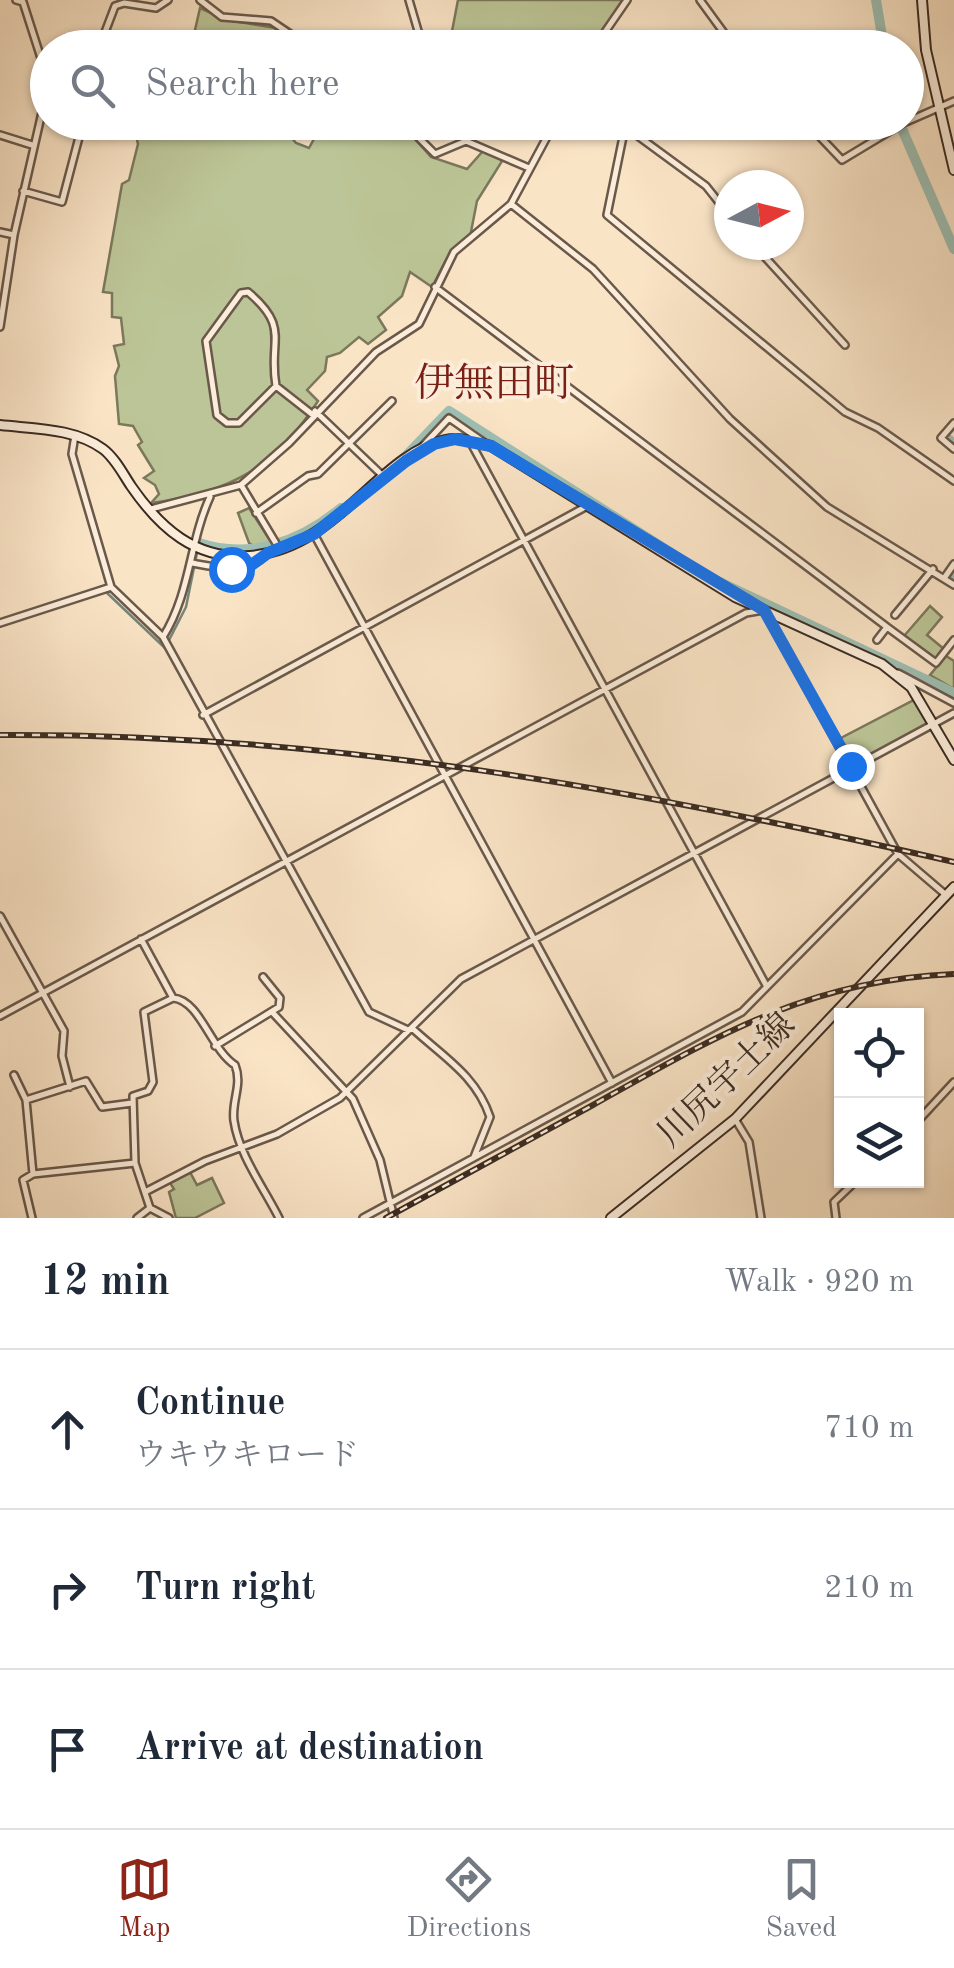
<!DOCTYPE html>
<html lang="en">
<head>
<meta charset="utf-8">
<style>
  :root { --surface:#fff; --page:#f2f2f3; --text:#1f2937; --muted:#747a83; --line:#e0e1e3; --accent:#8f2418 }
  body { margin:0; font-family:"Old Standard TT","Noto Serif JP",serif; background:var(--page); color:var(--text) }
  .controls { position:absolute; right:30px; bottom:30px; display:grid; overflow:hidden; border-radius:0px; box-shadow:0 2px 8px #0004 }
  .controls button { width:90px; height:90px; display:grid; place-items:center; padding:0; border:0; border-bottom:2px solid var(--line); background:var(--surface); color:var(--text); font:50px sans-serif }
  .compass { position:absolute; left:714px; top:170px; width:90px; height:90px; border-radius:50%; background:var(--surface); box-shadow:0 2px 8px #0004; rotate:83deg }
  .stop { position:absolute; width:30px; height:30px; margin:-22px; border:8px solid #1a73e8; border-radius:50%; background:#fff }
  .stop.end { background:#1a73e8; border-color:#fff; box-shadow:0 2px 10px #0008 }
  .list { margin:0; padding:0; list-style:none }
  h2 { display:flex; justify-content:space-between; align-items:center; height:130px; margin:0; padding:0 40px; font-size:42px }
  h2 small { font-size:32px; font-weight:400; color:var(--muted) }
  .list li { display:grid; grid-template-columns:65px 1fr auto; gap:30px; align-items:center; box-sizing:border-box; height:160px; padding:0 40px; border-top:2px solid var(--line) }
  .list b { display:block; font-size:38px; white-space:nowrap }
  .list p { margin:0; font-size:32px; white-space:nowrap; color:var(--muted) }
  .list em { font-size:32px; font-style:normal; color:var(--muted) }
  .icon { flex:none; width:55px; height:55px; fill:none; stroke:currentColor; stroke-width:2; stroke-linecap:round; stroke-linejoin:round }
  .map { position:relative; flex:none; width:954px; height:1218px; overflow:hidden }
  .search { position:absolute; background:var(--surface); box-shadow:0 2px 8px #0004; left:30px; right:30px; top:30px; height:110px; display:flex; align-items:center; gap:25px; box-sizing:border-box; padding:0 35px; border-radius:55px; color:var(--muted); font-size:38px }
  .sheet { height:610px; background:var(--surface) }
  nav { display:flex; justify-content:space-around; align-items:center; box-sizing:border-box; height:140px; border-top:2px solid var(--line); background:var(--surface); font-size:28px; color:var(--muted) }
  nav a { display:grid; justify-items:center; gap:5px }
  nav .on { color:var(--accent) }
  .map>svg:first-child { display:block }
</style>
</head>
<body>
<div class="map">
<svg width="954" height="1218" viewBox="0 0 954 1218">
  <rect width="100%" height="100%" fill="#fae4c6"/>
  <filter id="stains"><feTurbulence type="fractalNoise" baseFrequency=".002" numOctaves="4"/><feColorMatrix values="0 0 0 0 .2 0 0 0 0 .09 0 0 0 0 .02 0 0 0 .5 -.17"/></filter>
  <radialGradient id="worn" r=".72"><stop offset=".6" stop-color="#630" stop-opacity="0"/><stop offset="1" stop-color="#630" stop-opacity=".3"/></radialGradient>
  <path fill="#bcc597" stroke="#7b785c" stroke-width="2.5" d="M 458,0 L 624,0 L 591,47 L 449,47 Z
    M 200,8 L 227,20 L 276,28 L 270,47 L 175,47 L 172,36 L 187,39 L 195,30 Z
    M 133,123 L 289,123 L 286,131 L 296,143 L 309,148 L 315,137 L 312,123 L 325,123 L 328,128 L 360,123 L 407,130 L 431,157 L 467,169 L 483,151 L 504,158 L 477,201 L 470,237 L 447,258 L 432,287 L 410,272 L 402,296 L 378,317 L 386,330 L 368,344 L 359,337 L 340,353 L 327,357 L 325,371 L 307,390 L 318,401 C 275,468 229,493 151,503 L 159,494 L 155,485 L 144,478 L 154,471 L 138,445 L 142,442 L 133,426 L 119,424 L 115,376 L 119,366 L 114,346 L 124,344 L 121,318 L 112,317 L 112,293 L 103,292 L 122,184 L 129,180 L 138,144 Z
    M 249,508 L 275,548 L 259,550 L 249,543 L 238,513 Z
    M 930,606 L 942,617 L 927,635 L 944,649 L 935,661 L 904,636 Z
    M 946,656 L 954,661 L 954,689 L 930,675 Z
    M 914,700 L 930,724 L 852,764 L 839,739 Z
    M 190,1172 L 197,1185 L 212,1178 L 224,1203 L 195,1218 L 176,1218 L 169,1192 L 174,1189 L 170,1183 Z"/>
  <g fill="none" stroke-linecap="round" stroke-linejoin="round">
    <path stroke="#768479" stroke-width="2.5" d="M 106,592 L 165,648 L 186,607 L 199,543"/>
    <path stroke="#9ebfb3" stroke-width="10" d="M 876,0 L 884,48
      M 899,122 L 954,249
      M 948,439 L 954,444
      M 405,457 L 449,411 L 679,558
      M 199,543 C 250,560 300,542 341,508
      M 954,570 L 950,576 L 954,578
      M 711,578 L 954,693"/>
    <g stroke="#6a594b" stroke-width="10">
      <path id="street" d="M 16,0 L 23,2 L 48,80
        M 200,0 L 222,17 L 271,21 L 311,48
        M 409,0 L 423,48
        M 700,0 L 735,48
        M 99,48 L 115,6 L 124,3 L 156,8 L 168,0
        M 357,48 L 380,42 L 394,48
        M 594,48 L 627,0
        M 403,122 L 435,154 L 466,141 L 529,168
        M 626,122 L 607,215 L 845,412 L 878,428 L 954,481
        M 806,122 L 842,160 L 905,122
        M 906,122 L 954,101
        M 627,128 L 706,186 L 729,215
        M 0,135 L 32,145
        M 23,191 L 62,202 L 83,122
        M 511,204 L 593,269 L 730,419 L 827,507 L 954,585
        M 0,232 L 14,235
        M 754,245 L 845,345
        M 435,287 L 887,627
        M 0,327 L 14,235 L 48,86
        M 276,386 C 268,340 291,328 248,292 L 241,293 L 206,341 L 217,415 L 227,423 L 239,423 L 276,386 L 313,415
        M 315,411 L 385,478
        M 954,423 L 941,438 L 954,449
        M 75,435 L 72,454 L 111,587 L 163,637 L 369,1012 L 408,1030
        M 471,443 L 766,985
        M 422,447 L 449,418 L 485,443
        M 241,485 L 280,550
        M 151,509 L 241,485 L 289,443 L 376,352 L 419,324 L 454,252 L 511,204 L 555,122
        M 256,513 L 308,476 L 318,474 L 392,401
        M 314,534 L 612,1083
        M 192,563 C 219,568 248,575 268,553
        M 945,577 L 954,564
        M 895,615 L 933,569
        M 0,623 L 111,587
        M 163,637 C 191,592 189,543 210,497
        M 877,640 L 887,627 L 936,663 L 954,640
        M 898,673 L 954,703
        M 203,715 L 587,506
        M 0,916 L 64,1031 L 62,1056 L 70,1087
        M 141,939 L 173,998 L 144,1012 L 153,1082 L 148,1091 L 133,1096 L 135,1163 L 150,1208 L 169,1218
        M 173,998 C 200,1000 211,1050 235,1065 C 243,1085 231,1101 234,1121 C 239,1155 264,1188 279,1218
        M 273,1013 L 353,1099 L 380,1160 L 394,1218
        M 0,1016 L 746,613 L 764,610 L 898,854 L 946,895
        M 412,1028 C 442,1056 476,1075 490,1117 L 474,1157
        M 215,1046 L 279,1007 L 280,998 L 263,977
        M 14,1075 L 26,1100 L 86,1081 L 102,1107 L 132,1103
        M 26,1100 L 33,1174
        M 735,1119 L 749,1142 L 761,1218
        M 916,1123 L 954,1082
        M 145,1192 L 205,1161 L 277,1134 L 340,1098 L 461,979 L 954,713
        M 32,1218 L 23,1180 L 33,1174 L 135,1163
        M 137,1218 L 150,1208
        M 363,1218 L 742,1012 L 898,854
        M 836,1218 L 834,1202 L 857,1180"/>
    </g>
    <g stroke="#3a2b22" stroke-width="12">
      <path id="secondary" d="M 922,0 L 926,50 L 954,170
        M 0,425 C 35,429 74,428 103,449 C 115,458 123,474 131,486 C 160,528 195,560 250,556 C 339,548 378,454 445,440 C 461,437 476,442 491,446 L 735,597 L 882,664 L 911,687 L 954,760
        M 611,1218 L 735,1119 L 954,887"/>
    </g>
    <use href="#street" stroke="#fcedda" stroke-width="5"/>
    <use href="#secondary" stroke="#fcedda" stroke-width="8"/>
    <g stroke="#3a2b22" stroke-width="6">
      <path id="rail" d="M 0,735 C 329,733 634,789 954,862
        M 386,1218 C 455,1180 524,1143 593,1105 C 716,1036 809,980 954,974"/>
    </g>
    <use href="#rail" stroke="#fcedda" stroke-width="2.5" stroke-dasharray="8" stroke-linecap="butt"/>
  </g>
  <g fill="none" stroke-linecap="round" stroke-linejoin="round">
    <path stroke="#1a73e8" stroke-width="12" d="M 231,569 L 250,566 L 268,553 L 314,534 L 406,461 L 434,444 L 455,439 L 491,446 L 764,610 L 851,766"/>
  </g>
  <g text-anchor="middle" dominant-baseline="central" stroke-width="8" stroke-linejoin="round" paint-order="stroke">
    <g font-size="35" fill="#3a2b22" stroke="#fcedda">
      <text transform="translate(727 1081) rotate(-44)">川尻宇土線</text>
    </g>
    <g font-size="40" fill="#7a1f14" stroke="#fcedda">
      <text x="494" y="386">伊無田町</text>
    </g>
  </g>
  <rect width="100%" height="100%" filter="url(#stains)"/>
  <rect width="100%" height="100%" fill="url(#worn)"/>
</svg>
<div class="controls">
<button><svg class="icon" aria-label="locate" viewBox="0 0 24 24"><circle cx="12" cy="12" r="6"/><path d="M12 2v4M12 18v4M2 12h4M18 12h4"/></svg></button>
<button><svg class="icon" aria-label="layers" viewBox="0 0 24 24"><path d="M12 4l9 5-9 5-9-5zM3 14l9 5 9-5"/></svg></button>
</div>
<svg class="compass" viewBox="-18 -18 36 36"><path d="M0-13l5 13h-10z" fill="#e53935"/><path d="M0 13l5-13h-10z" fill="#747a83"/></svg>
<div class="stop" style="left:231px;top:569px"></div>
<div class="stop end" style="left:851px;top:766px"></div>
<div class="search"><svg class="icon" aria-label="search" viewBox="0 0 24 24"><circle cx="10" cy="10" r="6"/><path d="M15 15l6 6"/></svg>Search here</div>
</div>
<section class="sheet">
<h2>12 min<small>Walk · 920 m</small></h2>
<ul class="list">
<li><svg class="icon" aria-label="ahead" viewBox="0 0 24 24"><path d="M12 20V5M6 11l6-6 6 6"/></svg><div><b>Continue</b><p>ウキウキロード</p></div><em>710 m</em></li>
<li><svg class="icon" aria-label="right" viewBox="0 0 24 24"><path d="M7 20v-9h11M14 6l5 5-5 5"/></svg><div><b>Turn right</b></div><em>210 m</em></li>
<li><svg class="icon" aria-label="arrive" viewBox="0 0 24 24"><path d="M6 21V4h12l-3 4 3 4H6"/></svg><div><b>Arrive at destination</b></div></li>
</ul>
</section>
<nav>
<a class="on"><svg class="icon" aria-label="map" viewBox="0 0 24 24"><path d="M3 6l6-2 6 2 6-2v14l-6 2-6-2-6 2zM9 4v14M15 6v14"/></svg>Map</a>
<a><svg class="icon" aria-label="directions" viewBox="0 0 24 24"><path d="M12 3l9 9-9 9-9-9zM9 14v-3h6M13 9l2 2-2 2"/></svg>Directions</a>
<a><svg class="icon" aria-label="saved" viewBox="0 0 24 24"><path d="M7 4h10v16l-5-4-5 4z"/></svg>Saved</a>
</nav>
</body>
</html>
